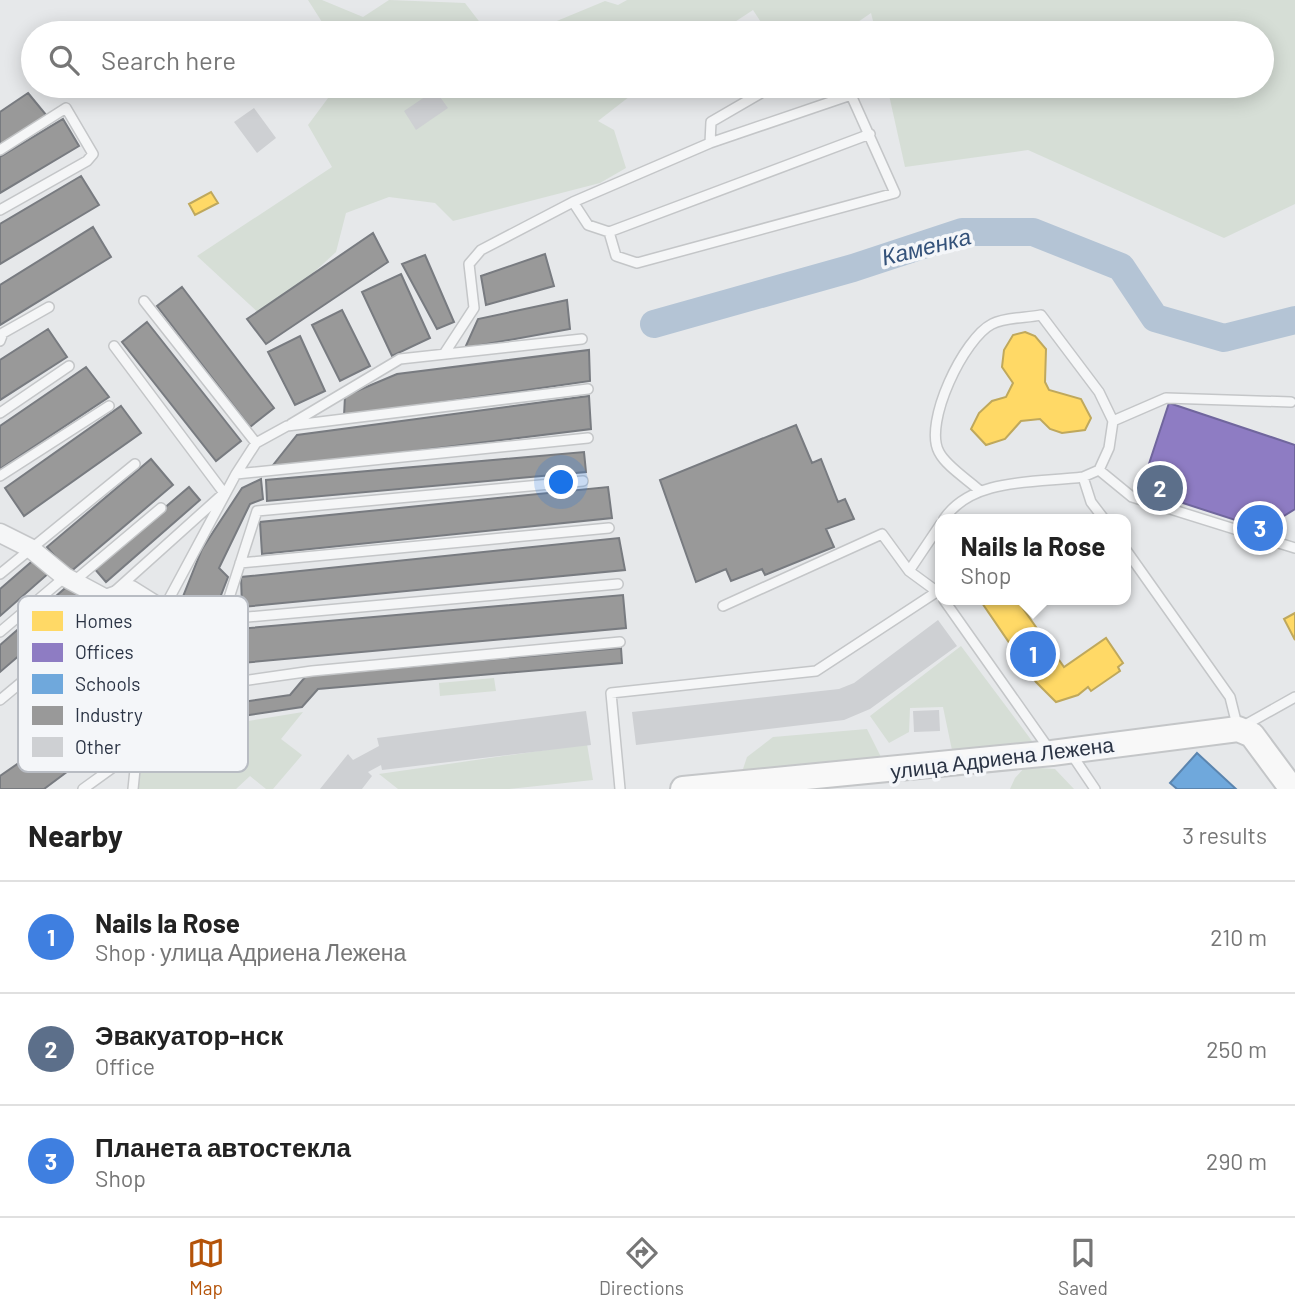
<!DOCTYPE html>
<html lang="en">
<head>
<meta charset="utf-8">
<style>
  :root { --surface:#fff; --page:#f2f2f2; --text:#222; --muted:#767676; --line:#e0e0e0; --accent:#b45309 }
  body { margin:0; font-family:Barlow,sans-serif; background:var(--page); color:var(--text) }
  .you { position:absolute; left:562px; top:483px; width:24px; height:24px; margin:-18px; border:5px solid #fff; border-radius:50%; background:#1a73e8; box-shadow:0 0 0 10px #1a73e833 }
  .badge { display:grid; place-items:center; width:46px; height:46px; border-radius:50%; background:var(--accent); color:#fff; font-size:23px; font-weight:700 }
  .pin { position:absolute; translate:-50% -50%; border:4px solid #fff; box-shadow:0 2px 7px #0006 }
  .popup { position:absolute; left:935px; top:514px; width:196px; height:91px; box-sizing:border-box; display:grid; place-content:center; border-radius:14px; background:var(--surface); filter:drop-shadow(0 2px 5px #0005); font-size:23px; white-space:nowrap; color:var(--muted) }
  .popup b { font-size:26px; color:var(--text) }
  .popup::after { content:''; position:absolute; left:50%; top:100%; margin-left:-14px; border:14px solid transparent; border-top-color:var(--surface) }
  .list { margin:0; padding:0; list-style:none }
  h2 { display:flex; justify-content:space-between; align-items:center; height:91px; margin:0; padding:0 28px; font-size:30px }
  h2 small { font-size:23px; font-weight:400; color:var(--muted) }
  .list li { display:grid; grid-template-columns:46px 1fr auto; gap:21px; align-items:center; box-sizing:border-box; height:112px; padding:0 28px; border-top:2px solid var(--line) }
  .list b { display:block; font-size:26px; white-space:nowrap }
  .list p { margin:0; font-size:23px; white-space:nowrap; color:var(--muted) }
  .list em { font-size:23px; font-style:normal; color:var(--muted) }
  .icon { flex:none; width:38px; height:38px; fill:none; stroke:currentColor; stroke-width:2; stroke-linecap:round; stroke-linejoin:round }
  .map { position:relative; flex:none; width:1295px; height:789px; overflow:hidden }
  .search { position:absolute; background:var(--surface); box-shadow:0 4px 18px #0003; left:21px; right:21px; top:21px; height:77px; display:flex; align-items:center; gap:18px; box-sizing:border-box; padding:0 24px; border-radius:38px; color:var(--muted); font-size:26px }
  .sheet { height:427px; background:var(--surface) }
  nav { display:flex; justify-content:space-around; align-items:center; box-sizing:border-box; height:98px; border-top:2px solid var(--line); background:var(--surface); font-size:19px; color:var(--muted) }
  nav a { display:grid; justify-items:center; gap:4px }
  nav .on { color:var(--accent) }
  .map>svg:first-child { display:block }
</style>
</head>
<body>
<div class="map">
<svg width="1295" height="789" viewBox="0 0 1295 789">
  <rect width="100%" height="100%" fill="#e6e8ea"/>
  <path fill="#d6ded6" d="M 308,0 L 322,0 L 363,17 L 389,0 L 465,3 L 488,33 L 329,33 Z
    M 627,0 L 1295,0 L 1295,204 L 1224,238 L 1028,150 L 905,167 L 887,86 L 1262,86 L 1262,33 L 876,33 L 871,13 L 842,33 L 768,33 L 753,10 L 718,33 L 548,33 L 552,23 L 605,1 L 618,5 Z
    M 337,86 L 643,86 L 598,121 L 614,130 L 626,168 L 600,183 L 453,221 L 435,203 L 389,197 L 346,213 L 336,252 L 264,318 L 197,256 L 332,167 L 308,125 Z
    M 961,646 L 1032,741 L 953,755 L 943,707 L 910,708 L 909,732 L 889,743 L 870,716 Z
    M 494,678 L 496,691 L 440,696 L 439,683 Z
    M 180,695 L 186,731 L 303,712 L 281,739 L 302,755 L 273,789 L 266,789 L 250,776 L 236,789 L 135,789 L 140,779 L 141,744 Z
    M 867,729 L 883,761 L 741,775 L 747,757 L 773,737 Z
    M 587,744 L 593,780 L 509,789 L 398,789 L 379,774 Z
    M 1025,767 L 1055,769 L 1074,789 L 1010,789 L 1015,778 Z"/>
  <path fill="#ffd966" stroke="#bfa85c" stroke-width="2" d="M 211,192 L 218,203 L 195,215 L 189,204 Z
    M 1025,332 L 1035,336 L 1046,349 L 1045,382 L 1049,390 L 1081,399 L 1091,418 L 1085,430 L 1062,433 L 1050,429 L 1040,419 L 1021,421 L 1005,439 L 986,445 L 971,429 L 979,413 L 992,401 L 1006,397 L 1013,383 L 1002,367 L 1004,350 L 1013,335 Z
    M 980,600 L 1017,600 L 1064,667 L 1106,638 L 1123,663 L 1118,667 L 1120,671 L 1091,691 L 1088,687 L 1078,695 L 1056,702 L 1036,682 Z
    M 1295,613 L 1295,640 L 1284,619 Z"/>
  <path fill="#8e7cc3" stroke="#70669d" stroke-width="2" d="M 1169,403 L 1295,445 L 1295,509 L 1263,529 L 1152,493 L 1145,476 Z"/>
  <path fill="#6fa8dc" stroke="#5b85af" stroke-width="2" d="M 1197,753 L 1236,789 L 1177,789 L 1170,783 Z"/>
  <path fill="#999" stroke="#787b80" stroke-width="2" d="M 28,93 L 47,116 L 0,146 L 0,112 Z
    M 63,119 L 79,146 L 0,193 L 0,157 Z
    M 81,176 L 99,205 L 0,264 L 0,224 Z
    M 93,227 L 111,257 L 0,325 L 0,285 Z
    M 373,233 L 388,262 L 266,344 L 247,319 Z
    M 545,254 L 554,286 L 486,305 L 481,276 Z
    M 425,255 L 454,322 L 437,329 L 402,264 Z
    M 401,274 L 430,338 L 392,356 L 362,292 Z
    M 182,287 L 274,408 L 250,427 L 157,306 Z
    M 567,300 L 570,329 L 465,348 L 478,319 Z
    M 342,310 L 370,366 L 340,381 L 312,325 Z
    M 147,322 L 241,441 L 216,461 L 122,342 Z
    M 48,329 L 67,357 L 0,400 L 0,360 Z
    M 300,336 L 325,391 L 295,405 L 268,352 Z
    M 589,350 L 590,381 L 344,416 L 345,396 L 397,374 Z
    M 86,367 L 109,397 L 0,469 L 0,426 Z
    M 589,396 L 591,429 L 270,469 L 297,435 Z
    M 121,406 L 141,433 L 24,516 L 5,488 Z
    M 796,425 L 812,463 L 821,459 L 838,502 L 845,499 L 854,519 L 826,529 L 834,547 L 765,575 L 762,569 L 731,581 L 726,569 L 696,582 L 660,480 Z
    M 584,452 L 586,472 L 267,501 L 266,480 Z
    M 151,459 L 173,485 L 69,573 L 47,547 Z
    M 261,479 L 263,499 L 250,504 L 219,568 L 228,577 L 206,634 L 180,604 L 202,549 L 242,488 Z
    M 189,487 L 200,500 L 106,582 L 94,568 Z
    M 608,487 L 612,518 L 262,554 L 260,522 Z
    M 619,538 L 625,570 L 242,607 L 241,577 Z
    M 37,557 L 50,572 L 0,616 L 0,589 Z
    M 71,583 L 85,599 L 0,672 L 0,645 Z
    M 623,595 L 626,628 L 230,664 L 227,630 Z
    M 171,620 L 193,645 L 131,724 L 44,789 L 0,789 L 0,776 L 102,705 Z
    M 621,648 L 622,663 L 318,689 L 302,707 L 190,724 L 188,710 L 290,695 L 306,676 Z"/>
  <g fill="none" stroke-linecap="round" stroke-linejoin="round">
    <path stroke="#b4c4d5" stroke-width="28" d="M 654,324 L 853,268 L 962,232 L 1033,232 L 1121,267 L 1155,318 L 1224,338 L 1295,320"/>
  </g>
  <path fill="#ced0d3" d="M 435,90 L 448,108 L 416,130 L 404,111 Z
    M 254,108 L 276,138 L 257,153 L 234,122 Z
    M 938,620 L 957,646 L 870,709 L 844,720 L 636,745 L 632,712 L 839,689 L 854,683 Z
    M 939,710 L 940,731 L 914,732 L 913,711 Z
    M 586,711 L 591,745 L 382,770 L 381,765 L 368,772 L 372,776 L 362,789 L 320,789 L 348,754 L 353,760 L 379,746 L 377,738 Z"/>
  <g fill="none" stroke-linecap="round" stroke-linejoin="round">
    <g stroke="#c4c6c8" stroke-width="12">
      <path id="lane" d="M 0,150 L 66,108 L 93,154 L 87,161 L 0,210
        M 573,202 L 588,225 L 609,232 L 870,134
        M 609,232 L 616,256 L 637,263 L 895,193 L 851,95 L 710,143
        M 144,301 L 256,443
        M 0,341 L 3,333 L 49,307
        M 114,346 L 224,493 L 115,591
        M 444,354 L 474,308 L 469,264 L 481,250 L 573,202 L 710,143 L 711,122 L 773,86
        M 0,413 L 69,366
        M 1113,421 L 1166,398 L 1291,402
        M 291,424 L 400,359 L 582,339
        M 1099,470 L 1132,497 L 1295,548
        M 236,474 L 256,443 L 287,426 L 588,389
        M 0,476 L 109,406
        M 1083,477 L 1091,502 L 1104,519
        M 944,519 C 972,477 1037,483 1083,477 L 1099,470 L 1109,448 L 1113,421 L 1099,392 L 1041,315 C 1027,318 1005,317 992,324 C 964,338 923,423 939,452 C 946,466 967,479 979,490
        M 1126,550 L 1230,697 L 1238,729 L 1295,697
        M 240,563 L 609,528
        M 909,571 L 940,525
        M 0,574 L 135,464
        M 73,582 L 161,508
        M 944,600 L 1049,749
        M 723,606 L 882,534 L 909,571 L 939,593
        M 163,610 L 236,474 L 588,438
        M 225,619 L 618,584
        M 0,632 L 65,577
        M 179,690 L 312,671 L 620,642
        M 0,700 L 119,601
        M 1070,752 L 1095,789
        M 83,789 L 137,750
        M 133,789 L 137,750 L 177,691 L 209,660 L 257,511 L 583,481
        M 620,789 L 611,693 L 816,671 L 938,591"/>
    </g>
    <g stroke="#c4c6c8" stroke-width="21">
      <path id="street" d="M 0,533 L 30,548 L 65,577 L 106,599 L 131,590 L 163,610 L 209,660"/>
    </g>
    <g stroke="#c4c6c8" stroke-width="28">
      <path id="secondary" d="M 683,789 L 1052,753 L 1238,729 L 1252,735 L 1292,789"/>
    </g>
    <use href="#lane" stroke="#f5f6f7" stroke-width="9"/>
    <use href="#street" stroke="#f5f6f7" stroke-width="18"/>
    <use href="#secondary" stroke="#f8f8f8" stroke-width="24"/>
  </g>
  <g text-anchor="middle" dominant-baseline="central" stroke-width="7" stroke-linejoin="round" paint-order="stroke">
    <g font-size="21" fill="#2b3445" stroke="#f4f6f9">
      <text transform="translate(1002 757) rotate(-7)">улица Адриена Лежена</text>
    </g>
    <g font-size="23" font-style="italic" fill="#34527a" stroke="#f4f6f9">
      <text transform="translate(926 246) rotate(-14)">Каменка</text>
    </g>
  </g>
  <rect x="18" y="596" width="230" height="176" rx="10" fill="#f4f6f9" stroke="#b8bcc3" stroke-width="2"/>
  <rect x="32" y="611" width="31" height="20" fill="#ffd966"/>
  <rect x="32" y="643" width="31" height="19" fill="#8e7cc3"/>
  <rect x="32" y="674" width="31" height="20" fill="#6fa8dc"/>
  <rect x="32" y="706" width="31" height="19" fill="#999"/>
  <rect x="32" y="737" width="31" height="20" fill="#ced0d3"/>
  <g font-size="19" fill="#2b3445">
    <text x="75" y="628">Homes</text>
    <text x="75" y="659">Offices</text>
    <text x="75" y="691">Schools</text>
    <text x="75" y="722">Industry</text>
    <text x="75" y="754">Other</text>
  </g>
</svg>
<div class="you"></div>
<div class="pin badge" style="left:1033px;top:654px;background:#3f7fe0">1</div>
<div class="popup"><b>Nails la Rose</b>Shop</div>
<div class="pin badge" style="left:1160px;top:488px;background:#5c6f8a">2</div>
<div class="pin badge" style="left:1260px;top:528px;background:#3f7fe0">3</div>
<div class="search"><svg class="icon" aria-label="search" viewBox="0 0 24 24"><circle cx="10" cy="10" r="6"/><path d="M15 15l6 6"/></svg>Search here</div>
</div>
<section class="sheet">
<h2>Nearby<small>3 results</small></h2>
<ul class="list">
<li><span class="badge" style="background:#3f7fe0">1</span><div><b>Nails la Rose</b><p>Shop · улица Адриена Лежена</p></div><em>210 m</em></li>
<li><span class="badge" style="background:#5c6f8a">2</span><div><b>Эвакуатор-нск</b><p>Office</p></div><em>250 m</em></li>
<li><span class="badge" style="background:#3f7fe0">3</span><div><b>Планета автостекла</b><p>Shop</p></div><em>290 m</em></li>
</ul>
</section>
<nav>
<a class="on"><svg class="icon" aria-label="map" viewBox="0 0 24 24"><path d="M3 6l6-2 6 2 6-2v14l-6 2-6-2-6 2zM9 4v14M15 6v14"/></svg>Map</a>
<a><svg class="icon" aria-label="directions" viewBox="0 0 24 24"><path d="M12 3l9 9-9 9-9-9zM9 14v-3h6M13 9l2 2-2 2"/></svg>Directions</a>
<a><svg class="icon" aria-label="saved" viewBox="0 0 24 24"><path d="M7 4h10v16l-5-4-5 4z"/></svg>Saved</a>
</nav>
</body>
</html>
